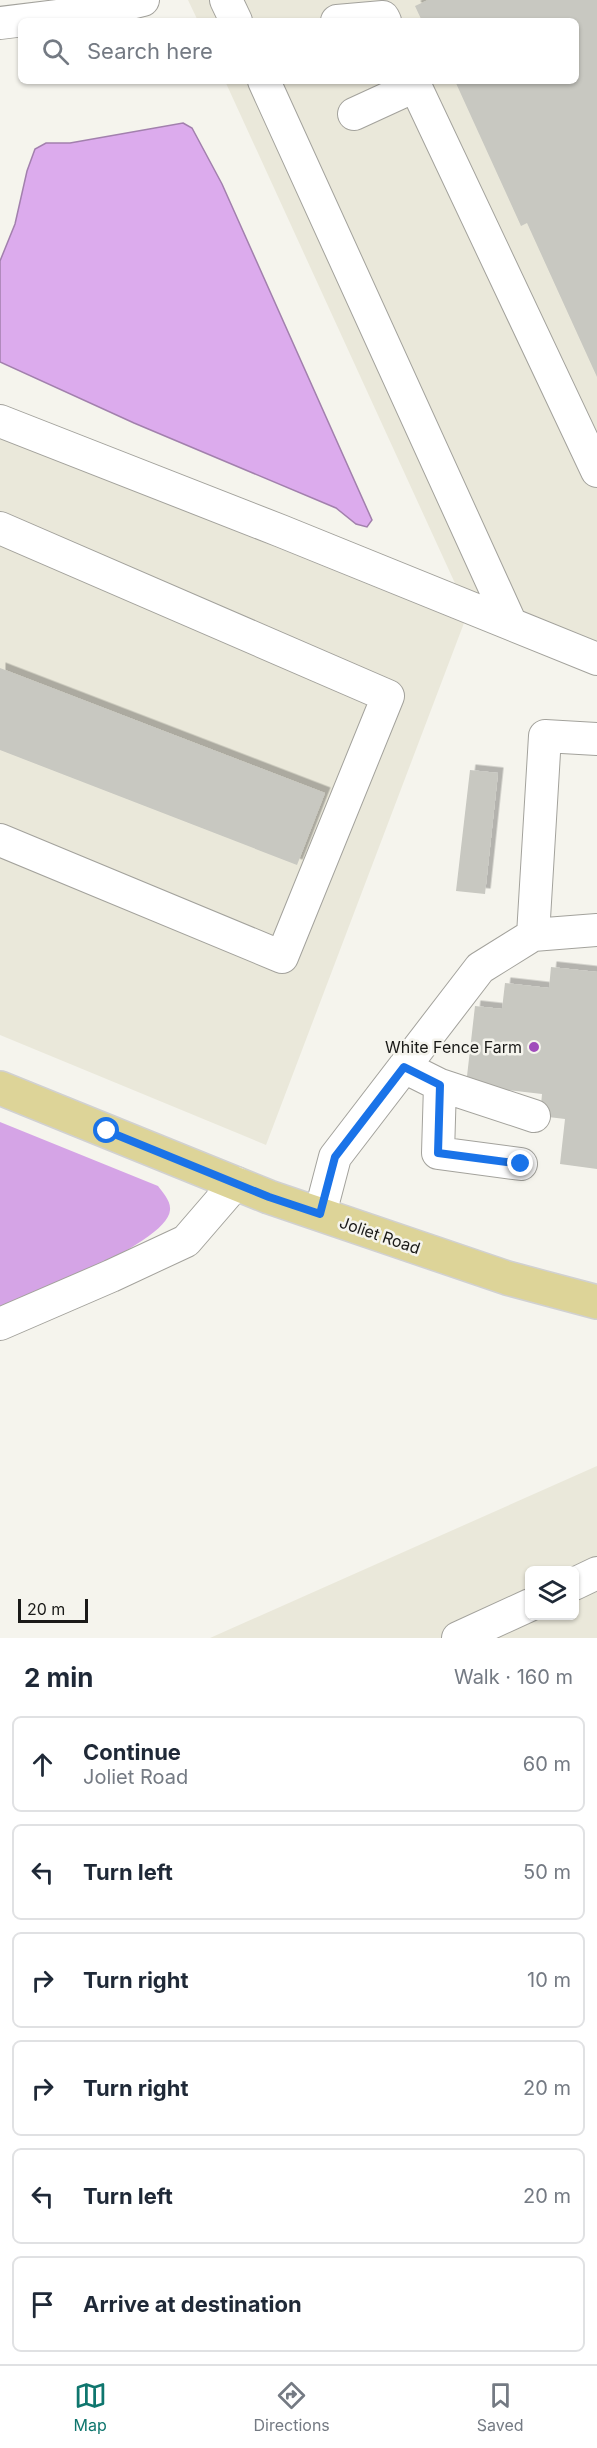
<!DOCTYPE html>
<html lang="en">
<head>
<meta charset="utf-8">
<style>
  :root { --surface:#fff; --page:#f6f6f7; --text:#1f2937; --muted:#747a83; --line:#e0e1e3; --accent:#0f766e }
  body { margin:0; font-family:Inter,sans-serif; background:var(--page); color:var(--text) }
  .controls { position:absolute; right:18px; bottom:18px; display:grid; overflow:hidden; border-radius:9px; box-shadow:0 2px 4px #0004 }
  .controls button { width:54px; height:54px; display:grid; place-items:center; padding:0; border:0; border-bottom:2px solid var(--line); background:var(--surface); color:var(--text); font:30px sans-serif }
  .scale { position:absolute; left:18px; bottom:15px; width:70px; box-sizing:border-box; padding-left:6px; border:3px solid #1a1a18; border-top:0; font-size:16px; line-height:21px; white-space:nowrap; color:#1a1a18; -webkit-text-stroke:4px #f5f4ed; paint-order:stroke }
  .stop { position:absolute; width:18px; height:18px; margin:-14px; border:4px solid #1a73e8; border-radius:50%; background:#fff }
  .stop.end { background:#1a73e8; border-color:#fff; box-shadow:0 2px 6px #0008 }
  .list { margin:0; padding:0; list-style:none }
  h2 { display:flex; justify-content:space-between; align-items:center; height:78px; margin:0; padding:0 24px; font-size:26px }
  h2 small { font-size:20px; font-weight:400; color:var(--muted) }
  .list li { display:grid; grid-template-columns:39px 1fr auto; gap:18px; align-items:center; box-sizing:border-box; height:96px; margin:0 12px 12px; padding:0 12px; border:2px solid var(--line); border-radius:9px }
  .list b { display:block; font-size:22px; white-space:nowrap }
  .list p { margin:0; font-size:20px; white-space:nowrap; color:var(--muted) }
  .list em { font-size:20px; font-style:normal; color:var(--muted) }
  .icon { flex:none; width:33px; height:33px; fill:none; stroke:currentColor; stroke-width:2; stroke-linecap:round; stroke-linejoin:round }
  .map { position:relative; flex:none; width:597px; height:1638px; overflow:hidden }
  .search { position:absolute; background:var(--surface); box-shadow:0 2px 4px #0004; left:18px; right:18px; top:18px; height:66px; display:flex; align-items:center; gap:15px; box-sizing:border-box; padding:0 21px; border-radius:9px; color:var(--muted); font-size:22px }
  .sheet { height:726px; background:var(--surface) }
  nav { display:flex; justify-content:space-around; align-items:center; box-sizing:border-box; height:84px; border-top:2px solid var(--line); background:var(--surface); font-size:16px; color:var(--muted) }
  nav a { display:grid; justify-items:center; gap:3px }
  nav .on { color:var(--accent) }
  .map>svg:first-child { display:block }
</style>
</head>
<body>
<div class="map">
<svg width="597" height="1638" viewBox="0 0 597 1638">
  <defs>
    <filter id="shadow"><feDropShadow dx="5.5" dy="-5.5" stdDeviation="0" flood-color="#0004"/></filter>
  </defs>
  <rect width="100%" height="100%" fill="#f5f4ed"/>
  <path fill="#eae8da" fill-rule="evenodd" d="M 188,0 L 597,0 L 597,673 L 475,627 L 225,81 L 576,81 L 576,21 L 198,21 Z
    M 0,436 L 464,623 L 266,1145 L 0,1035 Z
    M 597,1466 L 597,1638 L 210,1638 ZM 530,1570 L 574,1570 L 574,1616 L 530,1616 Z"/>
  <path fill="#d5a4e6" d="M 0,1122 L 158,1186 C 163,1193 171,1201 170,1210 C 168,1243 31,1295 0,1308 Z"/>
  <path fill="#dcabed" stroke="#a280ad" stroke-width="1.5" d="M 183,123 L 192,128 L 222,184 L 372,520 L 367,527 L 356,524 L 336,508 L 134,423 L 0,362 L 0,261 L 15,224 L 27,171 L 35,149 L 46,143 L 70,143 Z"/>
  <path fill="#c8c8c1" filter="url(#shadow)" d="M 428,0 L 597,0 L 597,377 L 527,223 L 521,226 L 455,81 L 576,81 L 576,21 L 422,21 L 415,6 Z
    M 0,668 L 325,793 L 297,865 L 0,750 Z
    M 470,770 L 498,773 L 485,894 L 456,891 Z
    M 551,967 L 597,972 L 597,1169 L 560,1164 L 565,1119 L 540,1116 L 542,1094 L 466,1085 L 475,1006 L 502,1009 L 505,983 L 549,988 Z"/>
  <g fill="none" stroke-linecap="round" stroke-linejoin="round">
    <g stroke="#a3a29c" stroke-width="34">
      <path id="minor" d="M 226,0 L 236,21
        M 337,21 L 383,17 L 385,21
        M 0,23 L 98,11 L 143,0
        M 264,81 L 511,624
        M 413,81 L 597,471
        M 354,114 L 415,86
        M 0,421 L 281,531 L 597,659
        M 0,528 L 388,696 L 282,957 L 0,840
        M 533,935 L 545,736 L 597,739
        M 404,1067 L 440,1085 L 438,1153 L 521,1164
        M 440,1085 L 534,1116
        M 320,1214 L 335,1157 L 480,968 L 533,935 L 597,930
        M 0,1324 L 111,1276 L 186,1241 L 236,1183
        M 574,1584 L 597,1573
        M 458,1638 L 530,1605"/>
    </g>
    <g stroke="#d1d1d1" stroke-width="36">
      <path id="major" d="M 0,1088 L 269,1197 L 507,1278 L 597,1302"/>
    </g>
    <use href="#minor" stroke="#fff" stroke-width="32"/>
    <use href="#major" stroke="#ddd498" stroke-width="33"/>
  </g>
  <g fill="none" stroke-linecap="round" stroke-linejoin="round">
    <path stroke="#1a73e8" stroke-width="8" d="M 107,1131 L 269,1197 L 320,1214 L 335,1157 L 404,1067 L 440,1085 L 438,1153 L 521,1164"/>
  </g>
  <circle fill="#a04cbb" stroke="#f5f4ed" stroke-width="2" cx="534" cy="1047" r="6"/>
  <g text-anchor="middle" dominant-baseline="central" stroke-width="5" stroke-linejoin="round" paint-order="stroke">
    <g font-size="16" fill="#1a1a18" stroke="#f5f4ed" text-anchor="end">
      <text x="522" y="1047">White Fence Farm</text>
    </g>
    <g font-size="16" fill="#1a1a18" stroke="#f5f4ed">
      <text transform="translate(380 1235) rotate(19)">Joliet Road</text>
    </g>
  </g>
</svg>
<div class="controls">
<button><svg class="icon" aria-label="layers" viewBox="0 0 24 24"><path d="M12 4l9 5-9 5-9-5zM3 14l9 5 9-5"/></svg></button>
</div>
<div class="scale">20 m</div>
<div class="stop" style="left:107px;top:1131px"></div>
<div class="stop end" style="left:521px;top:1164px"></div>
<div class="search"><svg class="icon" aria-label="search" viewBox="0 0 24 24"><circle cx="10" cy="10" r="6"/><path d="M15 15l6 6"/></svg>Search here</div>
</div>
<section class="sheet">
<h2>2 min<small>Walk · 160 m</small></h2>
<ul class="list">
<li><svg class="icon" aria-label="ahead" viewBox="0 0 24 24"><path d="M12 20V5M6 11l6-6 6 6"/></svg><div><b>Continue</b><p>Joliet Road</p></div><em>60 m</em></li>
<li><svg class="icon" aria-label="left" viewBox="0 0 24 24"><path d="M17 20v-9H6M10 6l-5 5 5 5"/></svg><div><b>Turn left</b></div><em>50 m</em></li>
<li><svg class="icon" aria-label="right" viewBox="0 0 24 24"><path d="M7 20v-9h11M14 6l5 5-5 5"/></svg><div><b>Turn right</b></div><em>10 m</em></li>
<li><svg class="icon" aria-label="right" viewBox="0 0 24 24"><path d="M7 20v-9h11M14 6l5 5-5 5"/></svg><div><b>Turn right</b></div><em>20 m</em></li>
<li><svg class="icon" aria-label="left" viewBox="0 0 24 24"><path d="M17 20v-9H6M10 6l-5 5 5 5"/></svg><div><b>Turn left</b></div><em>20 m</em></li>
<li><svg class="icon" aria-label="arrive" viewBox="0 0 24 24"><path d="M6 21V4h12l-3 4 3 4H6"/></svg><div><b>Arrive at destination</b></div></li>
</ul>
</section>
<nav>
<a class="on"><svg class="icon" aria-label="map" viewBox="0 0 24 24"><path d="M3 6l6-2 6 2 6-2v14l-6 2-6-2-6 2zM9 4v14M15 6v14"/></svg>Map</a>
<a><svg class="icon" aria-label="directions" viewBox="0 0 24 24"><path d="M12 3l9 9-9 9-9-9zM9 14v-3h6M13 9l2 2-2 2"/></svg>Directions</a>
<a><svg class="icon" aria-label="saved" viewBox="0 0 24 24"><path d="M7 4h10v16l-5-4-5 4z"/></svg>Saved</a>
</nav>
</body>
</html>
